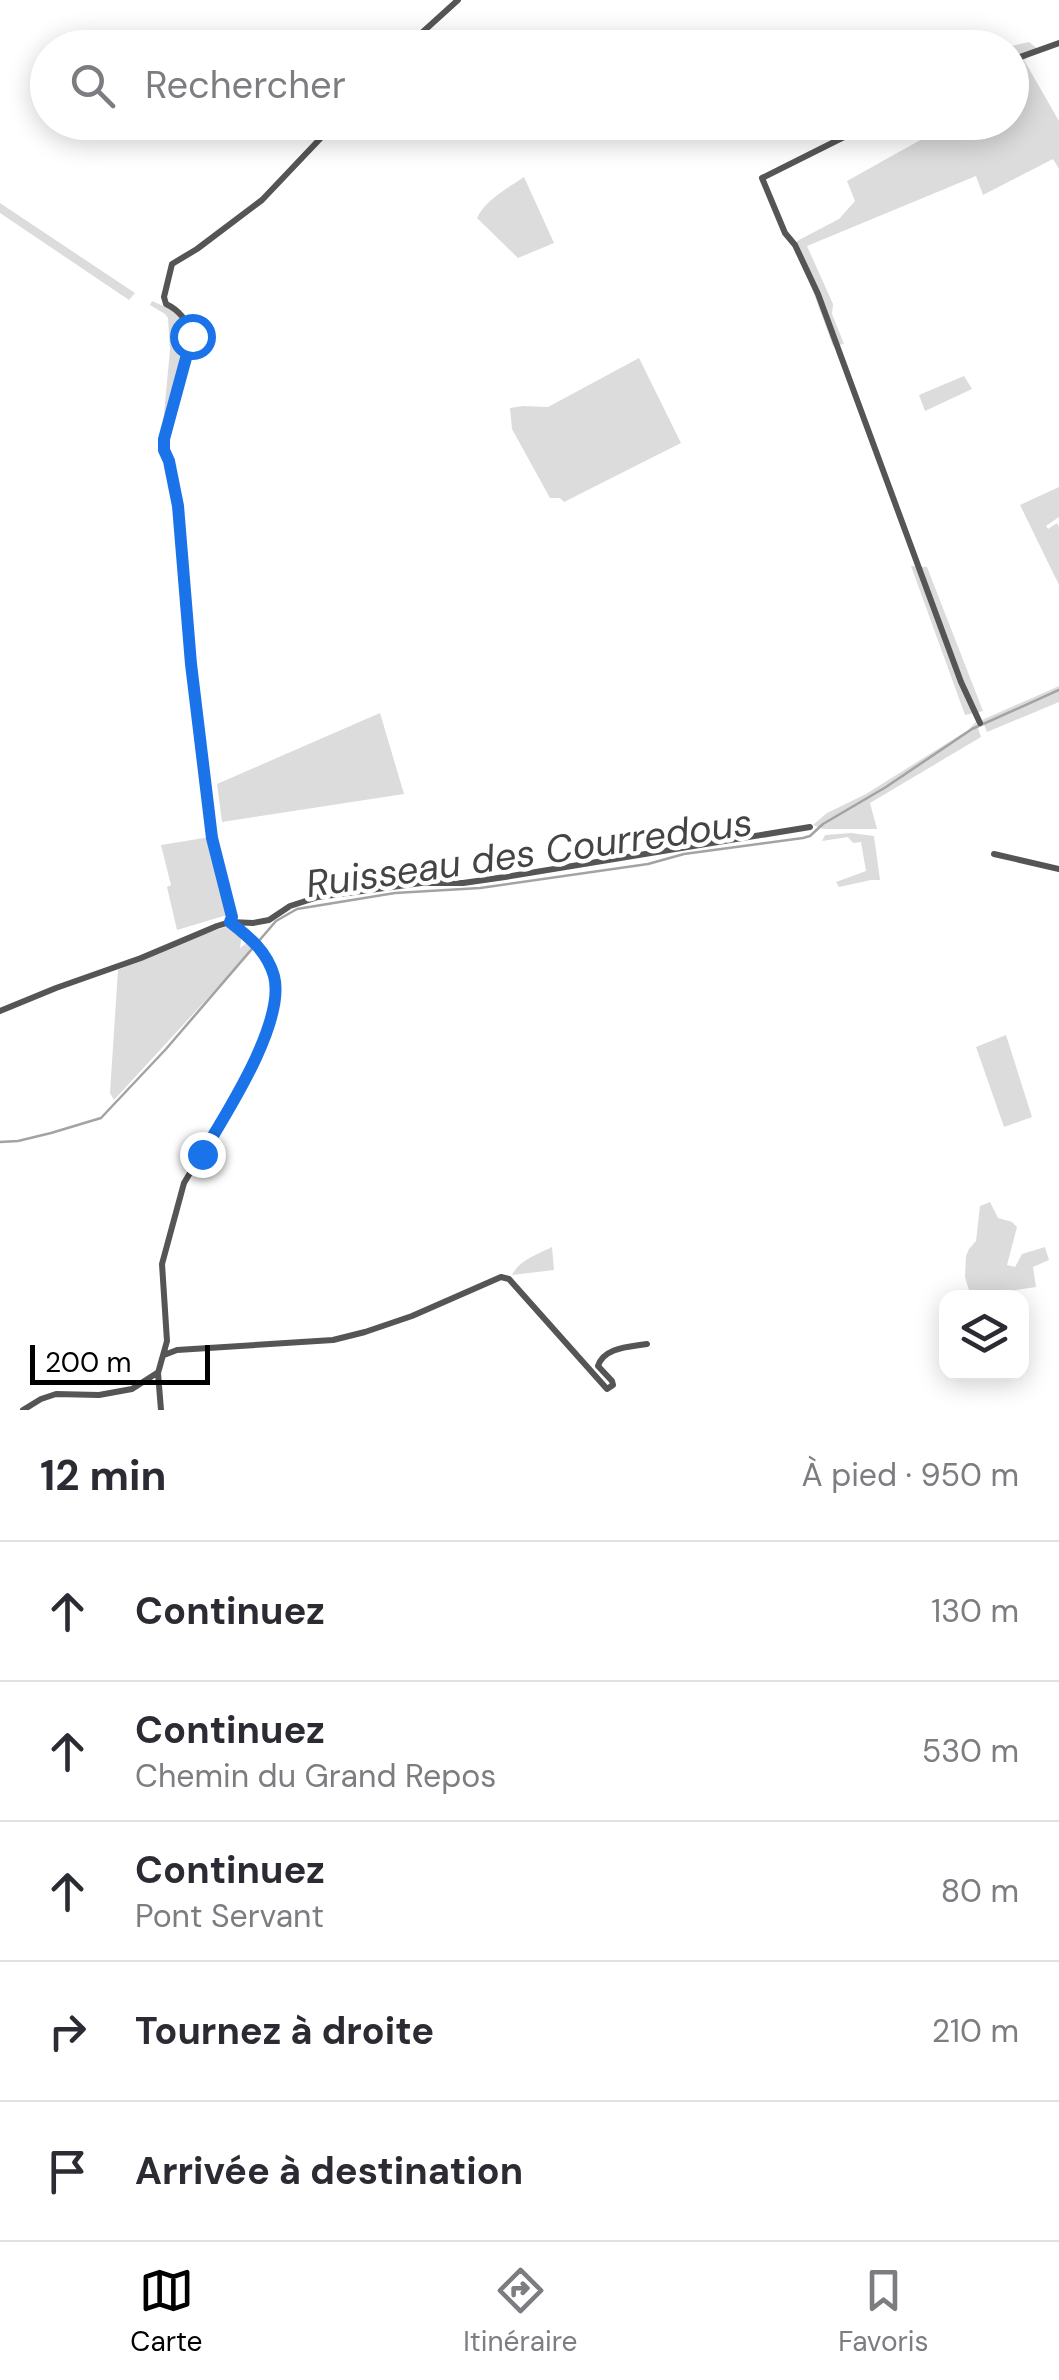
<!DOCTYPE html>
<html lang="fr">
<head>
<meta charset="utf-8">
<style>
  :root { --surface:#fff; --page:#f2f2f3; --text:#2b2b33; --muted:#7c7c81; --line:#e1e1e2; --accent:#000 }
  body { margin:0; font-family:"DM Sans",sans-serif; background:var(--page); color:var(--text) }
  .controls { position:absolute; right:30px; bottom:30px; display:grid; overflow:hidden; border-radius:20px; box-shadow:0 5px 25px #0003 }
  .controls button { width:90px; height:90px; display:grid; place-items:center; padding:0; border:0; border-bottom:2px solid var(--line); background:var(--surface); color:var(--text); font:50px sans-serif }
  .scale { position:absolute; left:30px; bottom:25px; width:180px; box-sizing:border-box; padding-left:10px; border:5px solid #000; border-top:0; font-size:28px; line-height:35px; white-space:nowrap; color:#000; -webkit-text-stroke:8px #fff; paint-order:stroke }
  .stop { position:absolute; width:30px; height:30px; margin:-22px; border:8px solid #1a73e8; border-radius:50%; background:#fff }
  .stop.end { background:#1a73e8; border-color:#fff; box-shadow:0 2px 10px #0008 }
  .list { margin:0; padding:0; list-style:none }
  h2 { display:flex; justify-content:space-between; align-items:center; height:130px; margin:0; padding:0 40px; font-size:42px }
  h2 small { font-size:32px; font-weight:400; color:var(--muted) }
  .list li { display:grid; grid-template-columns:65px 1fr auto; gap:30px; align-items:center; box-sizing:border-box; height:140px; padding:0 40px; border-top:2px solid var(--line) }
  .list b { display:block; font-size:38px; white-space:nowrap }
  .list p { margin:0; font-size:32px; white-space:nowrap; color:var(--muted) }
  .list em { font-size:32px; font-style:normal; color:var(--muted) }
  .icon { flex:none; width:55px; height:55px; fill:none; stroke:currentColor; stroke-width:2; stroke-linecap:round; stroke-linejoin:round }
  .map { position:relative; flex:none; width:1059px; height:1410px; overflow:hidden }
  .search { position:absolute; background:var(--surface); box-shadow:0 5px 25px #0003; left:30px; right:30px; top:30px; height:110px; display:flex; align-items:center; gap:25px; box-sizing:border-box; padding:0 35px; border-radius:55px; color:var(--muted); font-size:38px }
  .sheet { height:830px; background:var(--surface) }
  nav { display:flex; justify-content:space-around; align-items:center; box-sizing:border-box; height:140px; border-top:2px solid var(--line); background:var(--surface); font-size:28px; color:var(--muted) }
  nav a { display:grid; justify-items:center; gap:5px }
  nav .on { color:var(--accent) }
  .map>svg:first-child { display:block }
</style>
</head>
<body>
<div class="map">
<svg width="1059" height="1410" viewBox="0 0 1059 1410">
  <rect width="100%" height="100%" fill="#fff"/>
  <path fill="#dcdcdc" d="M 1029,42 L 1039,50 L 1024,60 L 1059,121 L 1059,169 L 1053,159 L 983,195 L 976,176 L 807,246 L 833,304 L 832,314 L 844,344 L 833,346 L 796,245 L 797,241 L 839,219 L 855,201 L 847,181 L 949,124 L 949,123 L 1012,122 L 1012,48 L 1007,47 Z
    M 524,177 L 554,243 L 518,258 L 477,218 C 485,200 508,188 524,177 Z
    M 0,203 L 135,293 L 129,300 L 0,213 Z
    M 152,301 L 175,311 L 187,328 L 189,336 L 181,355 L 166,422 L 163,424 L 170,350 L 168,318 L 165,314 L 150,305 Z
    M 639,358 L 681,443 L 564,502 L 560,498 L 550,498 L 512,429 L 510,408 L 523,406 L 548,407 Z
    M 964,376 L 972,389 L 925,411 L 919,395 Z
    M 1059,487 L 1059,517 L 1046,526 L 1048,529 L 1057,523 L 1059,527 L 1059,585 L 1020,505 Z
    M 911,566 L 927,567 L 983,711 L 965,715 Z
    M 1059,686 L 1059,702 L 987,732 L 982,720 Z
    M 380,713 L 404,794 L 222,822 L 217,784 Z
    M 976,722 L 981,737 L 870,803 L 877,829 L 823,829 L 813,825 L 827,813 L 866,794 L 968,730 Z
    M 851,833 L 874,836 L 880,880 L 871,880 L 839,887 L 836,882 L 866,871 L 861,842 L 853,843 L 848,837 L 822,841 L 825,835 Z
    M 210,837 L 227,915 L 177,930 L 167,887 L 171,885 L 161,845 Z
    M 231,925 L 242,934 L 240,948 L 248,942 L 252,950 L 114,1100 L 110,1093 L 118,970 L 181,942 Z
    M 1006,1035 L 1032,1117 L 1004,1127 L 976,1047 Z
    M 990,1202 L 998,1218 L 1012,1222 L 1017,1227 L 1007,1265 L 1015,1267 L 1022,1254 L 1045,1247 L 1049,1260 L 1033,1267 L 1036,1287 L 971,1297 L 965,1277 L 966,1256 L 969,1249 L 976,1241 L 980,1206 Z
    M 552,1247 L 554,1270 L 512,1275 C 519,1260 538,1254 552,1247 Z"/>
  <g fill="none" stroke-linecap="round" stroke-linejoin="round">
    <path stroke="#a3a3a3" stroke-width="2.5" d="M 0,1142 L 18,1141 L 51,1133 L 101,1118 L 166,1049 L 276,921 L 297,909 L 395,893 L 480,888 L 648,864 L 684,854 L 803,838 L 810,836 L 823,824 L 886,787 L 972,729 L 1059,690"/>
    <path stroke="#555" stroke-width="6" d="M 405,48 L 458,0
      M 1012,60 L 1059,43
      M 874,122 L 762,178 L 785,233 L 795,245 L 818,294 L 961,682 L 980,723
      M 994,854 L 1059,869
      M 230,922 L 232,917 C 206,821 196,722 188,623 C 183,570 184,498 164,450 L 192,336 C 188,322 179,310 166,304 L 164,297 L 172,264 L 197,249 L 262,200 L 336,122
      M 0,1011 L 56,988 L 141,958 L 217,926 L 230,922 L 253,923 L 269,920 L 290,906 L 318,897 L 421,883 L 463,883 L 505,877 L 810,827
      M 164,1355 L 177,1350 L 333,1340 L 365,1332 L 412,1316 L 501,1277 L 509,1279 L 607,1389 L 613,1385 L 612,1381 L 598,1366 C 604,1347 630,1347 647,1344
      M 23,1410 L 41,1399 L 56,1394 L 99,1395 L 132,1389 L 157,1373
      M 161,1410 L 158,1373 L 167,1341 L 162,1264 L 184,1183 L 242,1086 L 265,1036 L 273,1005 L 275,979 L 264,953 L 251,939 L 231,923"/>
  </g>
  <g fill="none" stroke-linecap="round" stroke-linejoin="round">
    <path stroke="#1a73e8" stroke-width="12" d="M 192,336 L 164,439 L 164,450 L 169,461 L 178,506 L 191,664 L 212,838 L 232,917 L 230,922 C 249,937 267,951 274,976 C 286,1022 226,1114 202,1154"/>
  </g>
  <g text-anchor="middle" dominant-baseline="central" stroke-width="9" stroke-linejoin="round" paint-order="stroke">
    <g font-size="38" font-style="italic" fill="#444" stroke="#fff">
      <text transform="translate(529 853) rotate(-8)">Ruisseau des Courredous</text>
    </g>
  </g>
</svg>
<div class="controls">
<button><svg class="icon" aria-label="layers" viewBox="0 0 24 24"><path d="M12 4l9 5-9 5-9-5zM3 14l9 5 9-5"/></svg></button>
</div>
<div class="scale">200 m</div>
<div class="stop" style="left:192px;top:336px"></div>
<div class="stop end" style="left:202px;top:1154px"></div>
<div class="search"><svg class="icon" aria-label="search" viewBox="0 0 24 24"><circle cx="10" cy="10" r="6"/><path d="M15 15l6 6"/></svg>Rechercher</div>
</div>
<section class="sheet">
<h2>12 min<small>À pied · 950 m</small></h2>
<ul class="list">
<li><svg class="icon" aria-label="ahead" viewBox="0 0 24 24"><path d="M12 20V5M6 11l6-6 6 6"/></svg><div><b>Continuez</b></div><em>130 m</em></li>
<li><svg class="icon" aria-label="ahead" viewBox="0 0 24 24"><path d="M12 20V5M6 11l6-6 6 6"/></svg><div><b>Continuez</b><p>Chemin du Grand Repos</p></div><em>530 m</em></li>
<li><svg class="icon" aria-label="ahead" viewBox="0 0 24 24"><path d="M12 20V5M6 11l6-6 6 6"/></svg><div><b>Continuez</b><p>Pont Servant</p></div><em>80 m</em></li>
<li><svg class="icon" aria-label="right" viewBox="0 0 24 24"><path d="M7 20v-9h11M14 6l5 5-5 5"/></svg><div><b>Tournez à droite</b></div><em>210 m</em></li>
<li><svg class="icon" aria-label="arrive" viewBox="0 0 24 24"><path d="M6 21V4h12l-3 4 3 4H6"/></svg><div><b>Arrivée à destination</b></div></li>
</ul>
</section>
<nav>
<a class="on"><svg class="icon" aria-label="map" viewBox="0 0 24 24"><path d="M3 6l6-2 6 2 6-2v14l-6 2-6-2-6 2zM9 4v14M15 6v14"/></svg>Carte</a>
<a><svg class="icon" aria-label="directions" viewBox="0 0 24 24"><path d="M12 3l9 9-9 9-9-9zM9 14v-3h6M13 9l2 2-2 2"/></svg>Itinéraire</a>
<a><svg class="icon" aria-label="saved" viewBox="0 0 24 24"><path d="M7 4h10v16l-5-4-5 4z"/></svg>Favoris</a>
</nav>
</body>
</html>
